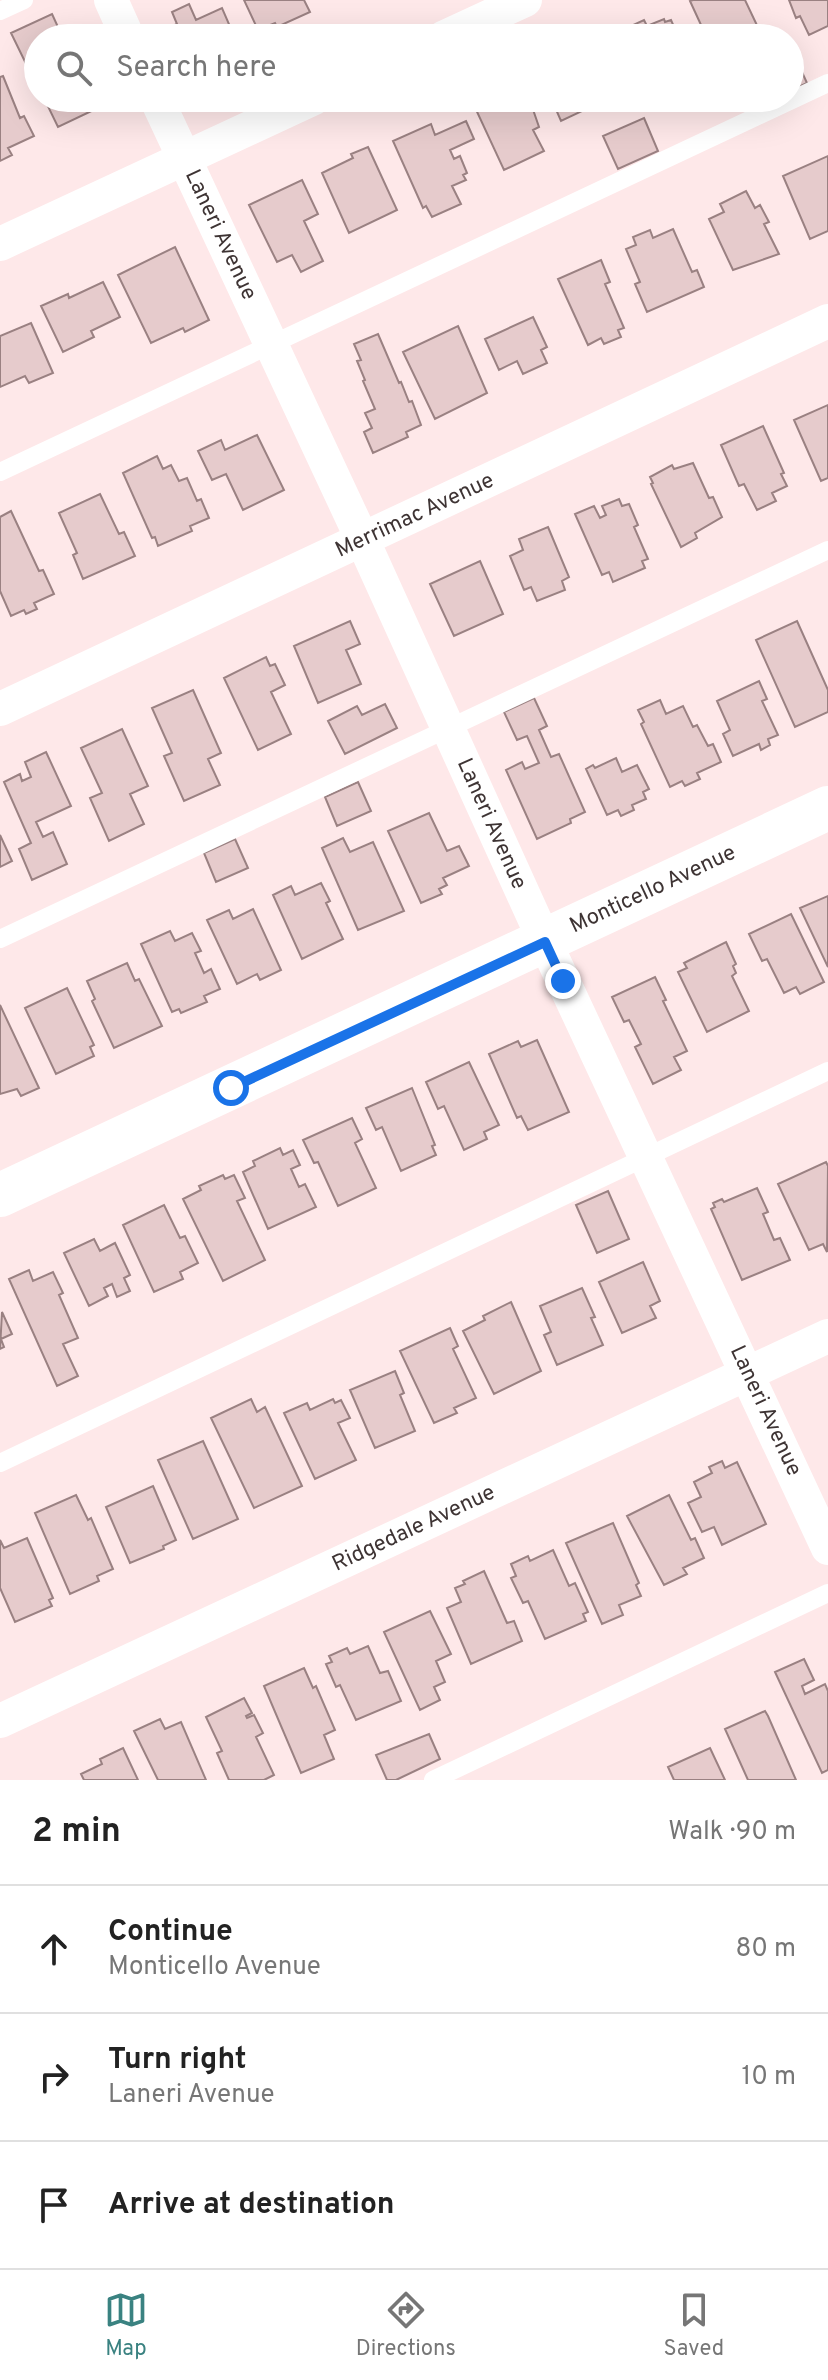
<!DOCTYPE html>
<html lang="en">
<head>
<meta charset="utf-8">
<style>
  :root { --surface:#fff; --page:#f2f2f2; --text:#222; --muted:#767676; --line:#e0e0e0; --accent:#3a8281 }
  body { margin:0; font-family:Overpass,sans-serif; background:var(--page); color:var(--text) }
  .stop { position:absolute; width:24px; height:24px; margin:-18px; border:6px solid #1a73e8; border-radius:50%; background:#fff }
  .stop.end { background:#1a73e8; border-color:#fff; box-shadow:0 2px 8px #0008 }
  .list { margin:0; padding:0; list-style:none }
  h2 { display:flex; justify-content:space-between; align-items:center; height:104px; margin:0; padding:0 32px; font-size:34px }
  h2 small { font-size:26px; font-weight:400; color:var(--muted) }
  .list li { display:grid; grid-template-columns:52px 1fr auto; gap:24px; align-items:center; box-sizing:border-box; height:128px; padding:0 32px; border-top:2px solid var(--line) }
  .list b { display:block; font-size:30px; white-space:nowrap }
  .list p { margin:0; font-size:26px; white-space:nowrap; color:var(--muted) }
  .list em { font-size:26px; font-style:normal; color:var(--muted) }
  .icon { flex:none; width:44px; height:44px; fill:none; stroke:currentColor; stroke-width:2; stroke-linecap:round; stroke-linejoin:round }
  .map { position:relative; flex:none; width:828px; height:1780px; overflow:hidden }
  .search { position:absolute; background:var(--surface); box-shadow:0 8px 32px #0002; left:24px; right:24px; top:24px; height:88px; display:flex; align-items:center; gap:20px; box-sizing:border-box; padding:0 28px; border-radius:44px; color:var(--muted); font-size:30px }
  .sheet { height:488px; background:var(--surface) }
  nav { display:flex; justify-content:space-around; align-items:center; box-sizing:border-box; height:112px; border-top:2px solid var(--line); background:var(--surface); font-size:22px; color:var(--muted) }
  nav a { display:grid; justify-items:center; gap:4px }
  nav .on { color:var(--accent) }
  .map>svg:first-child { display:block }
</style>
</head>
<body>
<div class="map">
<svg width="828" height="1780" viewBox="0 0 828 1780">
  <rect width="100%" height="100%" fill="#fee8e9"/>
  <path fill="#e6cbcc" stroke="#9a8182" stroke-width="2" d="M 244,0 L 304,0 L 310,12 L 277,27 L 275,23 L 258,30 Z
    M 693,0 L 745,0 L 763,38 L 707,38 L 690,1 Z
    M 789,0 L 828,0 L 828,26 L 809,35 L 800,16 L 796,18 Z
    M 189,4 L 196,20 L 222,8 L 235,38 L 177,38 L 172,26 L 177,24 L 172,12 Z
    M 52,14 L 63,38 L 38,38 L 38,95 L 29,77 L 32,76 L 11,33 Z
    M 664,19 L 665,22 L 671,20 L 679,38 L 623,38 L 620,31 L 644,20 L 647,26 Z
    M 791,48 L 807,83 L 790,91 L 790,49 Z
    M 3,76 L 20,118 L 24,116 L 34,136 L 8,148 L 12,155 L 0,161 L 0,77 Z
    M 39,98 L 96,98 L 100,107 L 58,127 L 44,98 L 40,100 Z
    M 478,98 L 529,98 L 539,127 L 533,130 L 544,151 L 504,170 L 472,101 Z
    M 551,98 L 596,98 L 597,104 L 561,121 Z
    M 644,118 L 658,151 L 618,169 L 603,136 Z
    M 466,121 L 474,139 L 450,150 L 454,159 L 460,156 L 467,173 L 463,175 L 466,180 L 452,186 L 461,204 L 432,217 L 426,206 L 423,208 L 393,141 L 431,124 L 435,135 Z
    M 368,147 L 397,210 L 349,233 L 322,173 L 353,158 L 351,154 Z
    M 828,156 L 828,231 L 810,239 L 783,176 Z
    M 302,180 L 318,214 L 304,221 L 323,261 L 301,272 L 292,255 L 277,262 L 249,205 Z
    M 746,191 L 755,208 L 760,205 L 769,222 L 764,224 L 779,254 L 733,270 L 709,219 L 724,212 L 720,204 Z
    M 673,229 L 692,272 L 697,270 L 704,287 L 647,312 L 635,284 L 640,282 L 626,249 L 636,245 L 633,237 L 650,230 L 653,238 Z
    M 175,247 L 209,320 L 185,332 L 183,328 L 151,343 L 118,275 Z
    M 601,260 L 610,282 L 605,284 L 624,328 L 618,330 L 621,337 L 604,344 L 601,338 L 588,345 L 558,279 Z
    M 103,282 L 120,317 L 91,331 L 94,337 L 63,352 L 41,306 L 68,294 L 69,298 Z
    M 533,317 L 547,347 L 541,350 L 547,363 L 523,374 L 517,361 L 499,370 L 485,339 Z
    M 31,323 L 53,373 L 29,383 L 25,376 L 0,387 L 0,336 Z
    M 458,326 L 487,393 L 435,419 L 403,352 Z
    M 378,334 L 399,383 L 401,382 L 409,402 L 412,401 L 421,425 L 406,432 L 408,437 L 373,453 L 364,432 L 372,428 L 365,413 L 375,409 L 363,381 L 365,380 L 357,361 L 361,360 L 354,344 Z
    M 828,405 L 828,478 L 821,481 L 794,420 Z
    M 763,426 L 784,473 L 781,474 L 787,486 L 772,493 L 776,501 L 757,510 L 744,484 L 739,486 L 721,445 Z
    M 257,435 L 284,490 L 243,510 L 226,474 L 212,480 L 198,451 L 221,440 L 225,450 Z
    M 157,456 L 163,469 L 171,465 L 179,481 L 187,478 L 197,501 L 201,499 L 209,518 L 190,526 L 192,531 L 158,546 L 155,537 L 152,538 L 123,473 Z
    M 693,463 L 709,498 L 713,497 L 722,517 L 695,533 L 697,538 L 681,547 L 651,484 L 653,483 L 650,477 L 672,465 L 674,469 Z
    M 100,494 L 119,534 L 124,532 L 135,556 L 83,579 L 73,555 L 77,553 L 59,513 Z
    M 619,499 L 622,506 L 629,504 L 638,525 L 634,527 L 648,559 L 642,561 L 645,568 L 613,582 L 609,572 L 602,575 L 575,514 L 594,506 L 600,518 L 606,515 L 602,506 Z
    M 11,511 L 39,571 L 43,570 L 54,594 L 34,603 L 37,609 L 26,614 L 24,610 L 11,616 L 0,591 L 0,517 Z
    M 548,527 L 569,577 L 562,581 L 565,590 L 537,601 L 531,587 L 524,590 L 510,556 L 523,550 L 519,539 Z
    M 480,561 L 503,614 L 454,636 L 430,584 Z
    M 350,621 L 360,644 L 346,650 L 361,684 L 318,703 L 294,646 Z
    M 797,621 L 828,690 L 828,712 L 795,727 L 756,640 Z
    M 266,657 L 270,666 L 275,664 L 285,685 L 271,692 L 291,734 L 258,750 L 224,678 Z
    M 759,681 L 767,699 L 762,701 L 778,735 L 768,739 L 770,745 L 761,750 L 759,744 L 733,756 L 723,734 L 730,730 L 717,701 Z
    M 193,690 L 221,753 L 208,759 L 220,785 L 184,801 L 164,756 L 172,753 L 152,708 Z
    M 534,698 L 547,726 L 539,730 L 551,757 L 559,754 L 585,812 L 570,819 L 571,823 L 537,839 L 506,770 L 522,762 L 525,769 L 539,763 L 527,736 L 517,740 L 504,712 Z
    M 660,700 L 666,714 L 683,706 L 693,727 L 697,725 L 708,746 L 713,744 L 721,762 L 697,773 L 700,779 L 685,786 L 682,781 L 670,787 L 641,724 L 644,722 L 638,710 Z
    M 385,704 L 397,728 L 345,754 L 328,721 L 357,706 L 362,715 Z
    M 122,729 L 148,786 L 130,794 L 144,824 L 109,841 L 90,798 L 102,793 L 81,748 Z
    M 46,752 L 71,806 L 36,822 L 43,837 L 53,832 L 67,864 L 32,880 L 19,849 L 31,843 L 4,782 L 20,774 L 22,781 L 31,777 L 25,762 Z
    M 616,758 L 622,772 L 637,765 L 649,789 L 643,792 L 646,799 L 632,805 L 634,810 L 621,816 L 618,810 L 607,815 L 586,769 L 593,765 L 595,768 Z
    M 358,782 L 371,811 L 337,826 L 325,797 Z
    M 429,813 L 447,851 L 459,846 L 469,866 L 443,878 L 447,885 L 439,889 L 442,894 L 421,903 L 388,831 Z
    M 0,835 L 12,861 L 0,867 Z
    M 343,838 L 350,852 L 373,842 L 404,911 L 358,930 L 322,848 Z
    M 235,839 L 248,868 L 216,882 L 204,853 Z
    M 321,883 L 330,901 L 326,903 L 343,939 L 302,959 L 273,895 L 291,886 L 295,895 Z
    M 828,896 L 828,967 L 800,908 Z
    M 253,909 L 281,970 L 260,980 L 257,974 L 237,984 L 207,920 L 229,910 L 233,919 Z
    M 791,914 L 824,982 L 800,994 L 796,987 L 784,993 L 767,959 L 762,961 L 749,934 Z
    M 170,931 L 175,941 L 192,933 L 201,951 L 195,953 L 204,973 L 211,969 L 220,989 L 204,996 L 207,1002 L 181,1013 L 179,1009 L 172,1012 L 141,944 Z
    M 726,942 L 736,964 L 733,966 L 736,973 L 732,976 L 749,1011 L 707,1032 L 678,972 L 687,968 L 684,963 Z
    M 127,963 L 135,981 L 139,979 L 162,1026 L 114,1048 L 92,1001 L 95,999 L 87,981 Z
    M 655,977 L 666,1000 L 663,1001 L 687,1051 L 674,1057 L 681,1070 L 653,1084 L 635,1047 L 641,1044 L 629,1020 L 624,1022 L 612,997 Z
    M 67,988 L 94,1045 L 90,1047 L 94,1056 L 56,1074 L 25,1008 Z
    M 0,1005 L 39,1088 L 21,1096 L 17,1089 L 0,1094 Z
    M 537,1040 L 569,1112 L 528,1130 L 521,1116 L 517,1118 L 489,1054 L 518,1041 L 521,1047 Z
    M 469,1062 L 499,1125 L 484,1132 L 487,1139 L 464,1150 L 444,1106 L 438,1109 L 426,1082 Z
    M 412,1088 L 435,1145 L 432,1146 L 436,1155 L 401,1171 L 382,1127 L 376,1130 L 366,1108 Z
    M 352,1118 L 362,1139 L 355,1143 L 376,1188 L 338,1206 L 318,1162 L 314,1163 L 303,1140 Z
    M 280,1148 L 283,1155 L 293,1150 L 300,1165 L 291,1169 L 299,1187 L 305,1184 L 316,1207 L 268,1229 L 243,1172 L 255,1166 L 253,1161 Z
    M 826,1162 L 828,1166 L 827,1252 L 823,1244 L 809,1250 L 778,1184 Z
    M 223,1175 L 225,1179 L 234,1175 L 245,1198 L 237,1201 L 265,1260 L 223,1281 L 183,1199 L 201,1190 L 199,1186 Z
    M 757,1188 L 768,1212 L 763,1214 L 774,1240 L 780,1238 L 790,1260 L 742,1280 L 711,1209 L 715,1207 L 713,1203 L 722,1199 L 724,1202 Z
    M 608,1191 L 629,1239 L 597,1253 L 576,1205 Z
    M 164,1205 L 180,1238 L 185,1236 L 198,1263 L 180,1272 L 183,1279 L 154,1292 L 123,1225 Z
    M 94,1239 L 100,1251 L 115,1243 L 130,1275 L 124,1278 L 130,1291 L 117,1297 L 112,1284 L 104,1288 L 108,1296 L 89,1306 L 64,1253 Z
    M 643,1262 L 660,1301 L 650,1306 L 656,1318 L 622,1333 L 599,1282 Z
    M 29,1270 L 33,1281 L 53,1272 L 63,1293 L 59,1295 L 78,1338 L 63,1344 L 78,1376 L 57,1386 L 9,1279 Z
    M 582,1288 L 595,1317 L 591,1318 L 603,1345 L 557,1365 L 544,1335 L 551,1332 L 540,1306 Z
    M 511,1302 L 541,1371 L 494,1394 L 463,1331 L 485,1320 L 483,1316 Z
    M 2,1312 L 12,1334 L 1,1339 L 4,1347 L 0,1349 Z
    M 450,1328 L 458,1346 L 453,1349 L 476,1398 L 454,1408 L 457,1413 L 434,1423 L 400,1351 Z
    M 395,1371 L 404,1393 L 400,1395 L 415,1431 L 375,1448 L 350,1390 Z
    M 251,1399 L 257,1412 L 265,1407 L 302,1486 L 254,1508 L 211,1418 Z
    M 333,1399 L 335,1403 L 341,1400 L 350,1418 L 338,1423 L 356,1460 L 315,1479 L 284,1413 L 307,1403 L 310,1410 Z
    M 203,1441 L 238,1519 L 193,1539 L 158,1460 Z
    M 722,1461 L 725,1468 L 737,1462 L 766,1524 L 722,1545 L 714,1527 L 702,1532 L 688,1503 L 701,1497 L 694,1482 L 712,1473 L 709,1467 Z
    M 153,1486 L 176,1540 L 163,1546 L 164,1549 L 130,1563 L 106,1507 Z
    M 76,1495 L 88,1520 L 91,1518 L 113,1569 L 97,1576 L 99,1581 L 70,1594 L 35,1513 Z
    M 669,1495 L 691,1540 L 695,1538 L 704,1558 L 683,1568 L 687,1574 L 664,1585 L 627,1516 Z
    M 613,1523 L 639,1583 L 636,1585 L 641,1596 L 619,1605 L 623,1615 L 602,1624 L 566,1543 Z
    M 27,1538 L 53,1598 L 49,1600 L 52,1606 L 15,1622 L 0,1588 L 0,1540 L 4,1548 Z
    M 553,1550 L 569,1586 L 575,1583 L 588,1612 L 583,1614 L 586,1621 L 545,1639 L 528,1601 L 523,1603 L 511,1578 L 516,1576 L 511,1564 L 528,1556 L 530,1561 Z
    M 484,1571 L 507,1623 L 514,1621 L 522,1641 L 471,1664 L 447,1608 L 461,1602 L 455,1588 L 465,1584 L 463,1581 Z
    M 430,1611 L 451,1654 L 436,1661 L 445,1682 L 434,1687 L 440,1700 L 420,1710 L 384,1632 Z
    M 368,1646 L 380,1673 L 388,1671 L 401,1701 L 356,1720 L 340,1685 L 336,1687 L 326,1664 L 332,1662 L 329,1656 L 347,1648 L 350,1654 Z
    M 804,1659 L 814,1680 L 802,1686 L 805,1694 L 825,1684 L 828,1691 L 828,1770 L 822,1773 L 775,1672 Z
    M 304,1668 L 313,1688 L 316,1686 L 335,1730 L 324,1735 L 334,1759 L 301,1773 L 264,1686 Z
    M 244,1698 L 252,1713 L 246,1716 L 247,1718 L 254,1715 L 263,1733 L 256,1737 L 274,1775 L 264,1780 L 229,1780 L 217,1753 L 222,1751 L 206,1717 Z
    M 765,1711 L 768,1716 L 796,1780 L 748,1780 L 725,1729 Z
    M 160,1719 L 165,1729 L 181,1722 L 206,1780 L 158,1780 L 134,1731 Z
    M 429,1734 L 440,1759 L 396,1780 L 387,1780 L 376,1755 Z
    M 123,1748 L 138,1780 L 84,1780 L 81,1774 L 102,1764 L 100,1759 Z
    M 710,1748 L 725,1780 L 674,1780 L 668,1767 Z"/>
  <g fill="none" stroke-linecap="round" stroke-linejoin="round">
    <path stroke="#fff" stroke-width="18" d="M 0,11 L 24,0
      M 0,472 L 828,83
      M 0,939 L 828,550
      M 0,1463 L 828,1071
      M 433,1780 L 828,1593"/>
    <path stroke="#fff" stroke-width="34" d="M 111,0 L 128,38
      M 443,38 L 525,0
      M 156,98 L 363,541 L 545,942 L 828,1548
      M 0,244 L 314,98
      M 0,709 L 828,321
      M 0,1721 L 828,1336"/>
    <path stroke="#fff" stroke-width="44" d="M 0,1195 L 828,808"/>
  </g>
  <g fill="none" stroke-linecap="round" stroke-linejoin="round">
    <path stroke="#1a73e8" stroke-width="10" d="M 231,1088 L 545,942 L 563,981"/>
  </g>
  <g text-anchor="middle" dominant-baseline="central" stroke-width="6" stroke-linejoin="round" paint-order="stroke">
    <g font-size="22" fill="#3e3434" stroke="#fff">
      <text transform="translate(220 235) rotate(65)">Laneri Avenue</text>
      <text transform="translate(415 516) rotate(-25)">Merrimac Avenue</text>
      <text transform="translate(491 824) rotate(66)">Laneri Avenue</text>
      <text transform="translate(653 890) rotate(-25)">Monticello Avenue</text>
      <text transform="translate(765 1411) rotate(65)">Laneri Avenue</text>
      <text transform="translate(414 1529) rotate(-25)">Ridgedale Avenue</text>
    </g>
  </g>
</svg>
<div class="stop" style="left:231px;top:1088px"></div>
<div class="stop end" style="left:563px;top:981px"></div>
<div class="search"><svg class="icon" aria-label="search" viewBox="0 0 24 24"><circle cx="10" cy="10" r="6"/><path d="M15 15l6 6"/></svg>Search here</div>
</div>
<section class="sheet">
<h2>2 min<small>Walk · 90 m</small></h2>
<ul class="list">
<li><svg class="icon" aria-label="ahead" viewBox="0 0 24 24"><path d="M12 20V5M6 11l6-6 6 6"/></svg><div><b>Continue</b><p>Monticello Avenue</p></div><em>80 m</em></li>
<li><svg class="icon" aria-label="right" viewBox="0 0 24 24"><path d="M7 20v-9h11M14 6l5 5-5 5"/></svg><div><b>Turn right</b><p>Laneri Avenue</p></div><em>10 m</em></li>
<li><svg class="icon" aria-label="arrive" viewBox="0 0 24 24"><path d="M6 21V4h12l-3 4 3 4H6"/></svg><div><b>Arrive at destination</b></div></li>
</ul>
</section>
<nav>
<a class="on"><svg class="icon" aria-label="map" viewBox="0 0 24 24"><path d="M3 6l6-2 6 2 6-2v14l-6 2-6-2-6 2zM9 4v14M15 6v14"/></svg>Map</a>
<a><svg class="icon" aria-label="directions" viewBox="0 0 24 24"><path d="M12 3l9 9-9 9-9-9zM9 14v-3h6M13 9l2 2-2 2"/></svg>Directions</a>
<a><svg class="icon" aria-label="saved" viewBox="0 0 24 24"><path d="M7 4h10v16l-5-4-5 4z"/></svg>Saved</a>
</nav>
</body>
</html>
